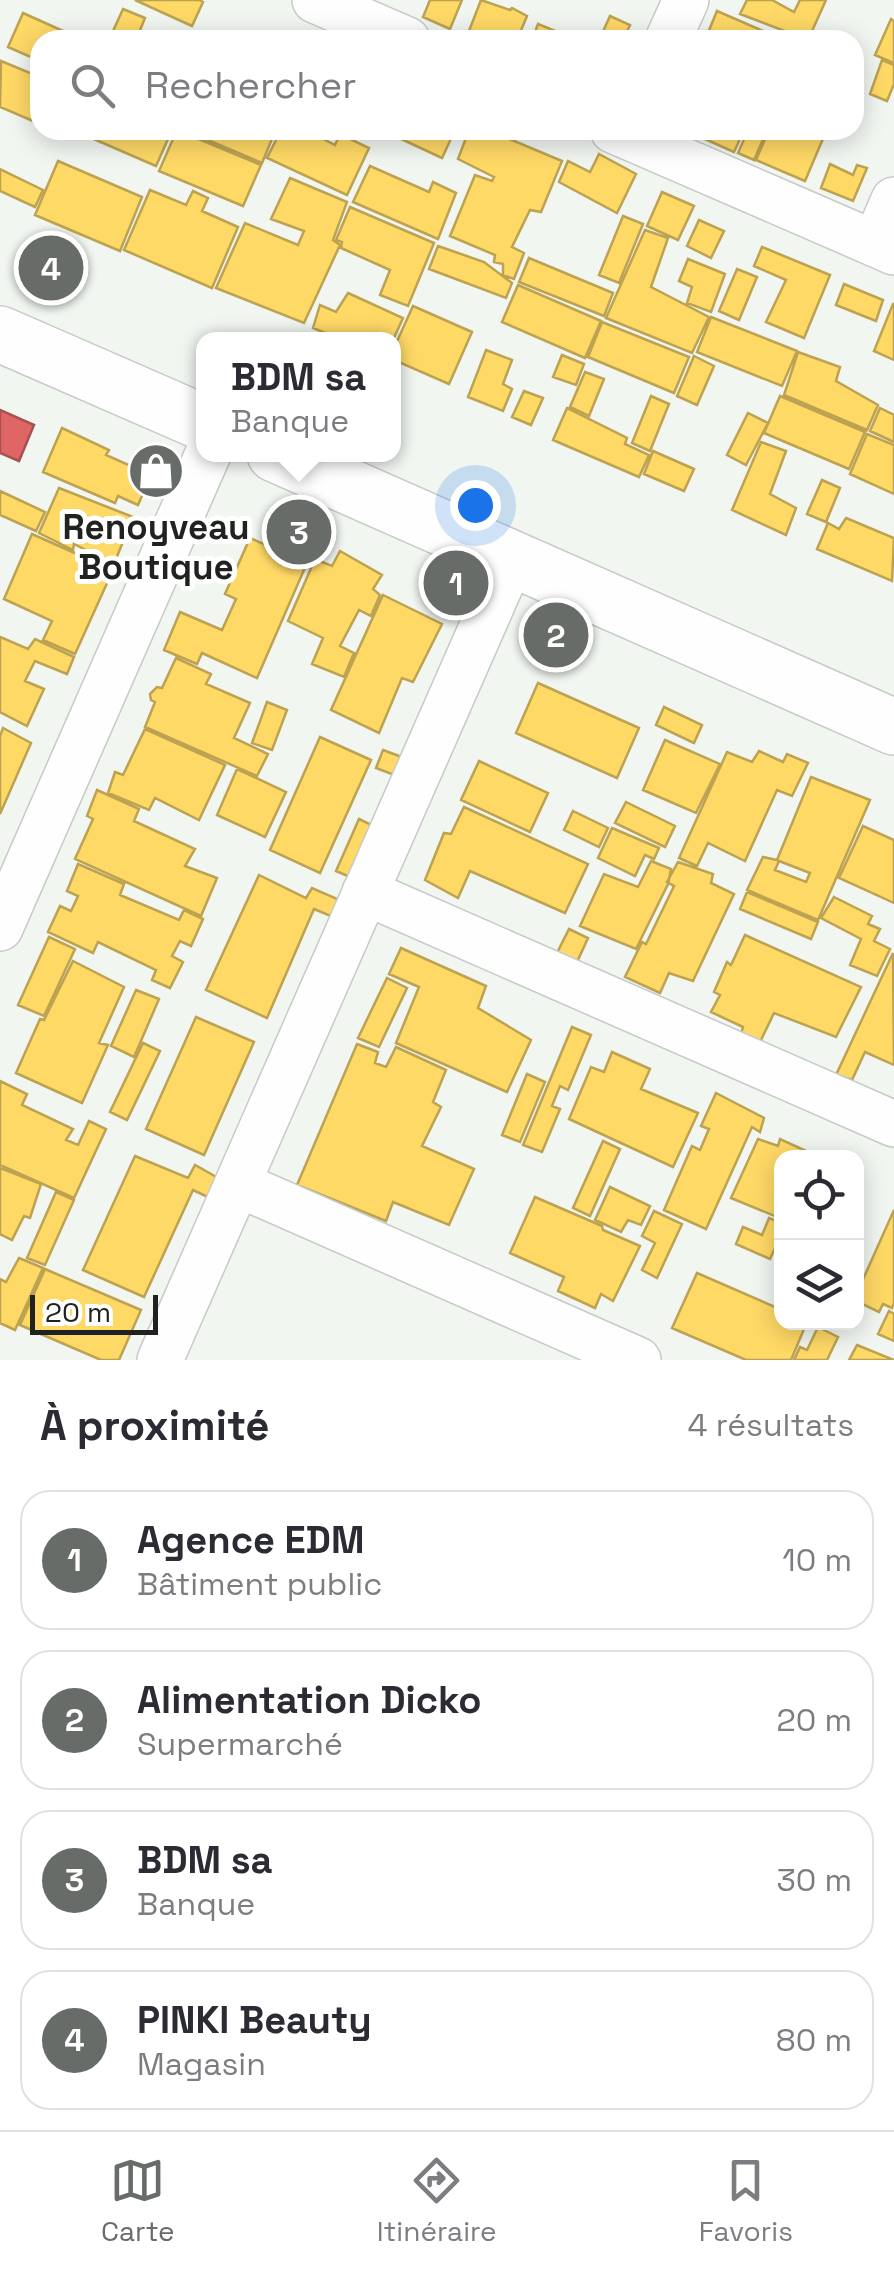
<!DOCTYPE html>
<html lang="fr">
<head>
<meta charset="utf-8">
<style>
  :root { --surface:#fff; --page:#f2f2f3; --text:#2b2b33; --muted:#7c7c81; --line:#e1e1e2; --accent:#686c68 }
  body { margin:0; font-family:"Space Grotesk",sans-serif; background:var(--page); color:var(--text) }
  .controls { position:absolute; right:30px; bottom:30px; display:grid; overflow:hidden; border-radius:20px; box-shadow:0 5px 25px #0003 }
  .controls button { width:90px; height:90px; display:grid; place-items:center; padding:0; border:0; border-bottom:2px solid var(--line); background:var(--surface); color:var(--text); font:50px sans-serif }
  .scale { position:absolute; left:30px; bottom:25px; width:128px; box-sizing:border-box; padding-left:10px; border:5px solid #1f221f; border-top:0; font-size:28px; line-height:35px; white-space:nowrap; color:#1f221f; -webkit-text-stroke:8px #fff; paint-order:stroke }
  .you { position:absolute; left:475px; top:505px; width:35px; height:35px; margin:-25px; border:8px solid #fff; border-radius:50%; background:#1a73e8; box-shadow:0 0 0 15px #1a73e833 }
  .badge { display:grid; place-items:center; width:65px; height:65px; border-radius:50%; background:var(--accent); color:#fff; font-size:32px; font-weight:700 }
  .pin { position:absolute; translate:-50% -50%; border:5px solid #fff; box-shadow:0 2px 10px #0006 }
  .popup { position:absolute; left:196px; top:332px; width:205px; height:130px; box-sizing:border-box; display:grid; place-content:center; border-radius:20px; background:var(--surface); filter:drop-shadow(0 2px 8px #0005); font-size:32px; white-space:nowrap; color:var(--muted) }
  .popup b { font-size:38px; color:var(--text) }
  .popup::after { content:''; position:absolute; left:50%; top:100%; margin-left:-20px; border:20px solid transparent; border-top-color:var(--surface) }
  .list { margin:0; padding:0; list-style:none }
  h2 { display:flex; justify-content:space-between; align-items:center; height:130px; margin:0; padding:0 40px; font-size:42px }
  h2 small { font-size:32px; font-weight:400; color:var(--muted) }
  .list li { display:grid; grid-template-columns:65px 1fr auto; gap:30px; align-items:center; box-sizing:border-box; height:140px; margin:0 20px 20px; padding:0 20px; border:2px solid var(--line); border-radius:30px }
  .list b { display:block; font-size:38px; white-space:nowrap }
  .list p { margin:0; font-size:32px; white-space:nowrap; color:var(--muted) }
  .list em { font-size:32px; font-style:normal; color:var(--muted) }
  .icon { flex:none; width:55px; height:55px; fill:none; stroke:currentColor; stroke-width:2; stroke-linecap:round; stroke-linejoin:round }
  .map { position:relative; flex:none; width:894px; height:1360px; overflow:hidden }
  .search { position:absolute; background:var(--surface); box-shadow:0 5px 25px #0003; left:30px; right:30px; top:30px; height:110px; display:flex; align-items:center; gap:25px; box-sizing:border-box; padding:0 35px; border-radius:30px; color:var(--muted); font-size:38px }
  .sheet { height:770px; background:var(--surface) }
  nav { display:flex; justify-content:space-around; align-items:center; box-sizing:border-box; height:140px; border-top:2px solid var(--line); background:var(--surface); font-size:28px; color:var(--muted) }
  nav a { display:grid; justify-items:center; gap:5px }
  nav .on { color:var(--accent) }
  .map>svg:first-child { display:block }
</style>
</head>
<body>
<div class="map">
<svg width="894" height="1360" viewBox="0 0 894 1360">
  <rect width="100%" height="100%" fill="#f1f6f1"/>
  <path fill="#ffd966" stroke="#bca251" stroke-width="2.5" fill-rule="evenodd" d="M 135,0 L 199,0 L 203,2 L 192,26 Z
    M 430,0 L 462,0 L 450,29 L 423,17 Z
    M 481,0 L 510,10 L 512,8 L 527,16 L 517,40 L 477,40 L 467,36 Z
    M 747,0 L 772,0 L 794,12 L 800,0 L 826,0 L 808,40 L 740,14 Z
    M 123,9 L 145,18 L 136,40 L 109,40 Z
    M 717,11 L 784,40 L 705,40 Z
    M 23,13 L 63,31 L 59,40 L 40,40 L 40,61 L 8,47 Z
    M 610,16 L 630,25 L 623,40 L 602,34 Z
    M 891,19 L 894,21 L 894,63 L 875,55 Z
    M 538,24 L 577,40 L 532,40 Z
    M 882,60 L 894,65 L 894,84 L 887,101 L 870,94 Z
    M 1,61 L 40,77 L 40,124 L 0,107 Z
    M 73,130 L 172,130 L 156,166 Z
    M 177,130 L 261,165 L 243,206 L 159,171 Z
    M 184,130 L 251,130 L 272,139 L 262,163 Z
    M 281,130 L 306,130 L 335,145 L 340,134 L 369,148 L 347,195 L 267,158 Z
    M 382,130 L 455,130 L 442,158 Z
    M 469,130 L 488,130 L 562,161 L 541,212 L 530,210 L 512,247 L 524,253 L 514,279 L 503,275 L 503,264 L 494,262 L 495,255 L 450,236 L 475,175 L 492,181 L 494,177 L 458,159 Z
    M 685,130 L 744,130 L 734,152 Z
    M 748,130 L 767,130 L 754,160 L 738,153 Z
    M 769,130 L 815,130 L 825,134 L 805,181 L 756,160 Z
    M 599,154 L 636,174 L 617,213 L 559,182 L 568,161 L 590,172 Z
    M 58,161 L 142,197 L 120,251 L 35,215 Z
    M 830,164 L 853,175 L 857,165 L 867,168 L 853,201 L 821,188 Z
    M 370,166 L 429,192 L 433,182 L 456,193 L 438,239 L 353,202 Z
    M 0,169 L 43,190 L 35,207 L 0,191 Z
    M 290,178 L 347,202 L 333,240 L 340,245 L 304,323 L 216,288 L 245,223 L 298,245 L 304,231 L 271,219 Z
    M 150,190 L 186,205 L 193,191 L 208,198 L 202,211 L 238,227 L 212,288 L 124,250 Z
    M 662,192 L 694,206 L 678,240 L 647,226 Z
    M 350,207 L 434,243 L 408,306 L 380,295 L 390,270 L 341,248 L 342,242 L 336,240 Z
    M 623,216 L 643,224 L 619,283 L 599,275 Z
    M 699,220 L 724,231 L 711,258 L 687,246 Z
    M 645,230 L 668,238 L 651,287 L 709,317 L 692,353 L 606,318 Z
    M 438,246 L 484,262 L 512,283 L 506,298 L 429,269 Z
    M 762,247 L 830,275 L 804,338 L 766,322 L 786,280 L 754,266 Z
    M 529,258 L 613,293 L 604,316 L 519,282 Z
    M 688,259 L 725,274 L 711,312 L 687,303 L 692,287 L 679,281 Z
    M 737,269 L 757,277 L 739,320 L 719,311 Z
    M 844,284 L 883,300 L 876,321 L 836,305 Z
    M 518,285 L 601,321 L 585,358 L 502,322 Z
    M 348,293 L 403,318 L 393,340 L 342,340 L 313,328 L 320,305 L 336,312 Z
    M 893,304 L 894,304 L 894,360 L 874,351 Z
    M 413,306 L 472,332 L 449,384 L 394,360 L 394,348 Z
    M 711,317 L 797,351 L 782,386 L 697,352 Z
    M 602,322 L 689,357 L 674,393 L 588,357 Z
    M 486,350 L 512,360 L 503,384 L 512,389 L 503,411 L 468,397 Z
    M 798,352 L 840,367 L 836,381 L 878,405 L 867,430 L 784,395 Z
    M 562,355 L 584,364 L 576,385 L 553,377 Z
    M 694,356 L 714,366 L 697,405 L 677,396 Z
    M 585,372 L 604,379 L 589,416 L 570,407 Z
    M 524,391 L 543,398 L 531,425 L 512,417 Z
    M 651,396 L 669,404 L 650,451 L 632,443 Z
    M 780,396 L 865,432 L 849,469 L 764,433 Z
    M 567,408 L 627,438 L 625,444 L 649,455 L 639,477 L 553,440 Z
    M 880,408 L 894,415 L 894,442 L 870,431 Z
    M 748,413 L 768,423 L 746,465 L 727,455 Z
    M 62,428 L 109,450 L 106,455 L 151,475 L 138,505 L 118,496 L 115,503 L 43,472 Z
    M 867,434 L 894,445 L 894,494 L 850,474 Z
    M 761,442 L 786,451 L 770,494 L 796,508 L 786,535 L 732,510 Z
    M 653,451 L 694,469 L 684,491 L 644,474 Z
    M 822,480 L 840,488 L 826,522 L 807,514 Z
    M 59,488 L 133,517 L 114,564 L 74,544 L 73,550 L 39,533 Z
    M 0,491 L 45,512 L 36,531 L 0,515 Z
    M 846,518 L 894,538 L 892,581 L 817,549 L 828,523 L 839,529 Z
    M 32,534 L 113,570 L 75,654 L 43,640 L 52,621 L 4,599 Z
    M 250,538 L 307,563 L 257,678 L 202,653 L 197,664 L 164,650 L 180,612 L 222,630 L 236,599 L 225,594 Z
    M 340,551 L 382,575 L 373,589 L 380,595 L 371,616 L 359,610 L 340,646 L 354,653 L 344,677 L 312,664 L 323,638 L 288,621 L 315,559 L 332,566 Z
    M 383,595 L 442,624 L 413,682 L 402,678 L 379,733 L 331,710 Z
    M 0,637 L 28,649 L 35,639 L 74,657 L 67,674 L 35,661 L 25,681 L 44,689 L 27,726 L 0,712 Z
    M 176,658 L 211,674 L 206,684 L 250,703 L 234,738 L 268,754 L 257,776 L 145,727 L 155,702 L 151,700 L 150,694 L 157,687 L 162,688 Z
    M 538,683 L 639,728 L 617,778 L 516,733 Z
    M 267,702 L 287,710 L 272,750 L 252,743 Z
    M 664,707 L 702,725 L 694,743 L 656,725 Z
    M 3,728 L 31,743 L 0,814 L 0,736 Z
    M 145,729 L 225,765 L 199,820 L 155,798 L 149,810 L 108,793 L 115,772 L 123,775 Z
    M 320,737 L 371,760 L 320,873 L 270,850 Z
    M 665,740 L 720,764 L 696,813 L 643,790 Z
    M 383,750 L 410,760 L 402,778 L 376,768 Z
    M 759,751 L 783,762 L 787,754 L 808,763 L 792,796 L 777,790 L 745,861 L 708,843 L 697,866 L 679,858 L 727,752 L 752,762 Z
    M 479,761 L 548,793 L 530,832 L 461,800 Z
    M 237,769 L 286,792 L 265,837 L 217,815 Z
    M 811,777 L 870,800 L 818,920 L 747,890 L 763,857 L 777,860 ZM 779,861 L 810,873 L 806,882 L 775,870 Z
    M 97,790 L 139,809 L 134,821 L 195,849 L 185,866 L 217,878 L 201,916 L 75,859 L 93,819 L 87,816 Z
    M 626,802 L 675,826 L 665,847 L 615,823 Z
    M 464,807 L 588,864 L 565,913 L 470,871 L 458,898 L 425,880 L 444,833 L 451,834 Z
    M 573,811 L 608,828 L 599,847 L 564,830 Z
    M 359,819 L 384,831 L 362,882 L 336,871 Z
    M 863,826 L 894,840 L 894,903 L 839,878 Z
    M 612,828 L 659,848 L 654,859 L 645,855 L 635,876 L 598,858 Z
    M 651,861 L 671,869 L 668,884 L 636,949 L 580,926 L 604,874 L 638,887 Z
    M 678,862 L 713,874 L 711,883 L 734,894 L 693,981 L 669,973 L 660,993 L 625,977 L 642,942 L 646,944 L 674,886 L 667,882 Z
    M 78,864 L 124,884 L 120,895 L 179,920 L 184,910 L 203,919 L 191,946 L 180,941 L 172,956 L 183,962 L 170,988 L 152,980 L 156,970 L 98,942 L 93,953 L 48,932 L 60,906 L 71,911 L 78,896 L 67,891 Z
    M 259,875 L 306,898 L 312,888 L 342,901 L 333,917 L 314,909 L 267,1018 L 206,990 Z
    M 747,892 L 818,922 L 811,939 L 740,909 Z
    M 834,897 L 872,916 L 868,924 L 880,929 L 874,941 L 890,949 L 877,976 L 850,965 L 861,939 L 821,918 Z
    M 569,929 L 588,938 L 577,962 L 557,953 Z
    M 745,935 L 861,987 L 836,1037 L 774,1013 L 760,1042 L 741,1034 L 743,1027 L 711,1012 L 720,995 L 714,992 L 727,962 L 731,965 Z
    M 49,937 L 75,949 L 44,1016 L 18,1005 Z
    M 401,948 L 486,986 L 478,1008 L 531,1040 L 507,1092 L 396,1043 L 419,987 L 389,974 Z
    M 893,953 L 894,1065 L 865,1052 L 852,1080 L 836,1075 Z
    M 73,961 L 124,987 L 99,1043 L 108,1045 L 82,1103 L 16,1073 L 40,1019 L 44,1020 Z
    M 387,978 L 407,988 L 379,1047 L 358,1038 Z
    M 136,990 L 159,999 L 134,1057 L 111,1046 Z
    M 196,1017 L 254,1042 L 204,1155 L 146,1129 Z
    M 572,1027 L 591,1035 L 568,1090 L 560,1086 L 552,1106 L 560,1109 L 542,1152 L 523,1145 Z
    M 143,1043 L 160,1051 L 127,1120 L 110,1112 Z
    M 357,1044 L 378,1052 L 375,1063 L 386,1067 L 396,1047 L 446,1070 L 433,1102 L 441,1107 L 422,1146 L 474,1169 L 449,1225 L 393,1202 L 386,1221 L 297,1185 Z
    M 612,1052 L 650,1069 L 641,1089 L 698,1113 L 673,1167 L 569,1119 L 591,1067 L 604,1072 Z
    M 527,1074 L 545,1082 L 520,1142 L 502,1135 Z
    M 0,1081 L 27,1094 L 22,1105 L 73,1129 L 66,1140 L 78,1145 L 89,1121 L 106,1129 L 74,1198 L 0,1165 Z
    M 716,1093 L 764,1118 L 760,1132 L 752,1127 L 706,1229 L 664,1210 L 692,1146 L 700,1150 L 709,1129 L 701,1126 Z
    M 758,1139 L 778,1146 L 780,1139 L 817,1156 L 782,1158 L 782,1219 L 731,1198 Z
    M 603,1141 L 620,1149 L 590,1216 L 573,1208 Z
    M 135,1156 L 188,1178 L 195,1165 L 220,1179 L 212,1199 L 193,1190 L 144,1297 L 83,1270 Z
    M 0,1168 L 41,1184 L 30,1218 L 24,1216 L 12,1240 L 0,1234 Z
    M 610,1187 L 650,1206 L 641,1225 L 628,1220 L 621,1232 L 595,1220 Z
    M 56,1192 L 74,1200 L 45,1265 L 27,1258 Z
    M 535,1197 L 602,1226 L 603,1230 L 640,1246 L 613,1301 L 601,1294 L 595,1308 L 558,1291 L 564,1277 L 510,1253 Z
    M 894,1210 L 894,1303 L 892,1308 L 883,1304 L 879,1312 L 856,1301 L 856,1295 Z
    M 654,1211 L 682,1224 L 657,1278 L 642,1270 L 655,1243 L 642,1236 Z
    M 769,1218 L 782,1223 L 782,1233 L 770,1259 L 736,1244 L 743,1227 L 762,1235 Z
    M 19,1258 L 43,1268 L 15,1330 L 0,1323 L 0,1279 L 6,1282 Z
    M 45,1269 L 141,1310 L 119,1360 L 101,1360 L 20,1325 Z
    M 697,1273 L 782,1310 L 782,1322 L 807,1322 L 791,1360 L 746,1360 L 672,1328 Z
    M 889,1311 L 894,1314 L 894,1341 L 878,1334 Z
    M 818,1327 L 838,1337 L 827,1360 L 794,1360 L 800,1347 L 807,1350 Z
    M 857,1345 L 894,1360 L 849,1360 Z"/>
  <path fill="#e06666" stroke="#a65251" stroke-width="2.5" d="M 0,410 L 34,425 L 19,461 L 0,453 Z"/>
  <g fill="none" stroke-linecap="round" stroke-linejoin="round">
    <g stroke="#c7cac7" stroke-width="48">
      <path id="street" d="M 315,0 L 407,40
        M 668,40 L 686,0
        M 613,130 L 894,252
        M 875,244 L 894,200
        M 365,892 L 894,1124
        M 0,928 L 208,454
        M 238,1184 L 638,1360
        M 160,1360 L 512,559"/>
    </g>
    <g stroke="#c7cac7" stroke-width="58">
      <path id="secondary" d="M 0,334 L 204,423
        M 275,454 L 894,727"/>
    </g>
    <use href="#street" stroke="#fdfefd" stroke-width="45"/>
    <use href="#secondary" stroke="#fdfefd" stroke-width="55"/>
  </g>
  <defs>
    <g id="shop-disc" transform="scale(2.875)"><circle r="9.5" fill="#686c68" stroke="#fff"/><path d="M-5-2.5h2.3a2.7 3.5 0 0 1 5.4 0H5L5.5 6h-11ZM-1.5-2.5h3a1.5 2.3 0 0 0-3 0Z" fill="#fff"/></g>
  </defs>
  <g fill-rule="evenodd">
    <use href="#shop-disc" x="156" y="471"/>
  </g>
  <g text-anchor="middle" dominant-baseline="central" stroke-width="10" stroke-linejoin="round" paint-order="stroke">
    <g font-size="35" font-weight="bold" fill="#1f221f" stroke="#fff">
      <text x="156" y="527">Renoyveau<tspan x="156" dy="40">Boutique</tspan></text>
    </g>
  </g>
</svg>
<div class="controls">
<button><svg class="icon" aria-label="locate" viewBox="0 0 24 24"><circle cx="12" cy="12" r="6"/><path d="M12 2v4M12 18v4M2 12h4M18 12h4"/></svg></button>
<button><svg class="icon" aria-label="layers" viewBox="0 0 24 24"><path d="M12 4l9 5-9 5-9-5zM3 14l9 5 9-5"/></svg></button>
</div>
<div class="scale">20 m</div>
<div class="you"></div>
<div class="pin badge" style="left:456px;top:583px">1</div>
<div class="pin badge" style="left:556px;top:635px">2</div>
<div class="pin badge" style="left:299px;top:532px">3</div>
<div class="popup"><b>BDM sa</b>Banque</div>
<div class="pin badge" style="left:51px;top:268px">4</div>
<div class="search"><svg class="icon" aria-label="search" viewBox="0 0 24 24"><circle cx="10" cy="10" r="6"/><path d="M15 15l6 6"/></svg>Rechercher</div>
</div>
<section class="sheet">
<h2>À proximité<small>4 résultats</small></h2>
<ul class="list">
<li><span class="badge">1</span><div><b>Agence EDM</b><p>Bâtiment public</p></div><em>10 m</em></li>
<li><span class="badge">2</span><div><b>Alimentation Dicko</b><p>Supermarché</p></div><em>20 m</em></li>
<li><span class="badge">3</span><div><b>BDM sa</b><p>Banque</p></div><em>30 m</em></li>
<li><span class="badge">4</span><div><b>PINKI Beauty</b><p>Magasin</p></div><em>80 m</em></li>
</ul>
</section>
<nav>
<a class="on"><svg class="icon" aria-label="map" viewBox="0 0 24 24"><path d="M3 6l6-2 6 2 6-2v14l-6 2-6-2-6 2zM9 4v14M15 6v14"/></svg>Carte</a>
<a><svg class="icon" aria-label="directions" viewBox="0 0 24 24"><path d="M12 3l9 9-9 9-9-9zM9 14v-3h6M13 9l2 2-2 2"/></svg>Itinéraire</a>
<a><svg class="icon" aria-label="saved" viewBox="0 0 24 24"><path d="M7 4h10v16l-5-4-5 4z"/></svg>Favoris</a>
</nav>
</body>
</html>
